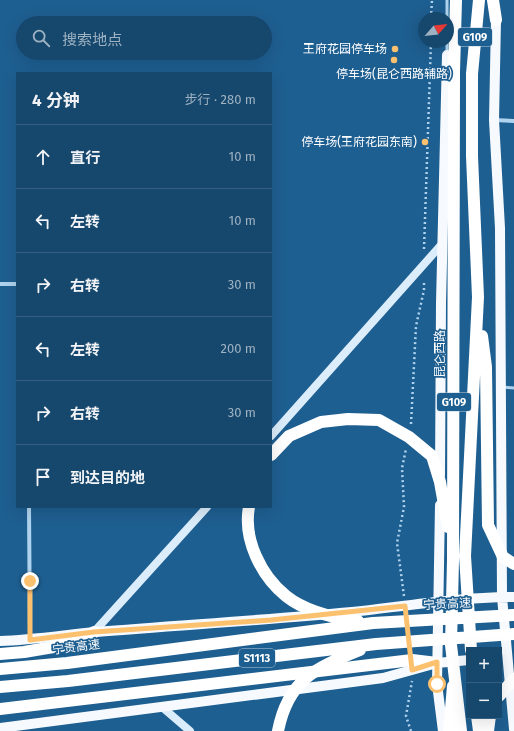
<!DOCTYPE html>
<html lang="zh">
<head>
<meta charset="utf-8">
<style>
  :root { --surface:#16476d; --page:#1f4e72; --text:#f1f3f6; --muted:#9eb2c2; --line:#355f80 }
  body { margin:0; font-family:"Fira Sans","Noto Sans SC",sans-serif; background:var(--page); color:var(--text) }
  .controls { position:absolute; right:12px; bottom:12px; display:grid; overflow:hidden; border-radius:0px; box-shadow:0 4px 16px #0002 }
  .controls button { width:36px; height:36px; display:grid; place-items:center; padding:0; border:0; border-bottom:1px solid var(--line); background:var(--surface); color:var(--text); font:20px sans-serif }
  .compass { position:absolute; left:418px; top:12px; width:36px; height:36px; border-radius:50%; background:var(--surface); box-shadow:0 4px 16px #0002; rotate:62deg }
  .stop { position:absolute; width:12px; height:12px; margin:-9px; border:3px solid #fcc16e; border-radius:50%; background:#fff }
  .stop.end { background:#fcc16e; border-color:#fff; box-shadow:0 1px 4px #0008 }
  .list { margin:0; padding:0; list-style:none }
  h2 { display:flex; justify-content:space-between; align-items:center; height:52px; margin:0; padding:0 16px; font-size:17px }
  h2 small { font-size:13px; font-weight:400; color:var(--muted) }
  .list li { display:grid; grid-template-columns:26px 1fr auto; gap:12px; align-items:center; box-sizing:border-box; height:64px; padding:0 16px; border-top:1px solid var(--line) }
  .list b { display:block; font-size:15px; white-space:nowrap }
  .list em { font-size:13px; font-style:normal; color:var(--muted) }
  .icon { flex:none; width:22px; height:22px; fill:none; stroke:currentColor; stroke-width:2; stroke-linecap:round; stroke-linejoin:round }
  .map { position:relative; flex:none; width:514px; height:731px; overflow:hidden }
  .search { position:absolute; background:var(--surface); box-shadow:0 4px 16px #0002; left:16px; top:16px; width:256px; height:44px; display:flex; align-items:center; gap:10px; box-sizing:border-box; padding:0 14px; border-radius:22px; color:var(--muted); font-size:15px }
  .panel { position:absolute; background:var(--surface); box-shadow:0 4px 16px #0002; left:16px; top:72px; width:256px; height:436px; border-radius:0px }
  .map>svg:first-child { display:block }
</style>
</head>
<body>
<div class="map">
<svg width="514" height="731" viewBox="0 0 514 731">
  <rect width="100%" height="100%" fill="#1e5f91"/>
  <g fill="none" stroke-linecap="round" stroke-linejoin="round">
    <path stroke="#afd3ee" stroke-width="2.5" stroke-dasharray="2 3" stroke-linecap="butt" d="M 431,18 L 432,0
      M 424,249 L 431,42
      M 411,424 L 416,326 L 424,290 L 424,280
      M 404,596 L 397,543 L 404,507 L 402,468 L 406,449
      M 411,731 L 406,716 L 412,681"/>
    <path stroke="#afd3ee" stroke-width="3" d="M 447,0 L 447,18
      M 447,42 L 447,54
      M 503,387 L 514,388"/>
    <path stroke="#afd3ee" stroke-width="4" d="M 494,120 L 514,121
      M 0,284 L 17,284
      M 29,507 L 30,638"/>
    <path stroke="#dbedfa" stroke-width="8" d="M 271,436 L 442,244
      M 94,632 L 207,507
      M 162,707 L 190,731"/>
    <path stroke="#f6faff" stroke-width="10" d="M 496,20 L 494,120 L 500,228 L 502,597 L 514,729
      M 440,475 L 441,303 L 447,55
      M 440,505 L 437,684 L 443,731
      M 0,641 C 32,640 64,635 96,632 C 181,625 267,620 352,612 C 406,606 460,597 514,597
      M 0,728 L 383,678 L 437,663 L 469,660"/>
    <path stroke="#fff" stroke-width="12" d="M 493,0 L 496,20
      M 454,72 L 456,0
      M 472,74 L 479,0
      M 0,654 L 24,652 L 83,642 L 94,632
      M 0,709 L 412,660 L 437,663
      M 477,716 L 479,731
      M 449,731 L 453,686
      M 488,731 L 490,716"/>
    <path stroke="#fff" stroke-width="12" d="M 454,72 L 453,560 L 451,645 L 461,731
      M 482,336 L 486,367 L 488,525 L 503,557 L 514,564
      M 271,455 L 289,436 L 321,422 L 348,419 L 379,420 L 409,437 L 432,456 L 440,482 L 448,527
      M 249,507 C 243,539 261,576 286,596 C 306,612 334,618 358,621
      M 471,650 L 465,556 L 478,297 L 472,156 L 472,74
      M 0,669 L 67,663 L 373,623 L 513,615
      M 0,687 L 68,681 L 376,644 L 514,634
      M 499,696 L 514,679
      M 278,731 C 288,680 315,668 360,650"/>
  </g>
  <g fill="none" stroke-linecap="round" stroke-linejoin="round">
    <path stroke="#fcc16e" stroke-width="5" d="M 30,581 L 30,640 L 94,632 L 271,620 L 405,606 L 412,670 L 437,662 L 437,684"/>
  </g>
  <g fill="#fcc16e" stroke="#1e5f91" stroke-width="1.5">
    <circle cx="395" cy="49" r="4"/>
    <circle cx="394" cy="60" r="4"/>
    <circle cx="425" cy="142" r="4"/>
  </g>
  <g text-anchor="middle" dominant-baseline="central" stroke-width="3.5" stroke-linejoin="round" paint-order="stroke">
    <g fill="#1e5f91" stroke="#bccfde" stroke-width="1">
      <rect x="458" y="28" width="34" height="18" rx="3"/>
      <rect x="437" y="393" width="34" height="18" rx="3"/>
      <rect x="239" y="649" width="36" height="18" rx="3"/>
    </g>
    <g font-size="11" font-weight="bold" fill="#fff">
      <text x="475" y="37">G109</text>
      <text x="454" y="402">G109</text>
      <text x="257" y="658">S1113</text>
    </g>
    <g font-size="12" fill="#fff" stroke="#1e5f91" text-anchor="end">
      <text x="387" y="49">王府花园停车场</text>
      <text x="394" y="74" text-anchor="middle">停车场(昆仑西路辅路)</text>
      <text x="417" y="142">停车场(王府花园东南)</text>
    </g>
    <g font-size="12" fill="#fff" stroke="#1e5f91">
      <text transform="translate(440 354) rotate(-90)">昆仑西路</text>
      <text transform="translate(447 604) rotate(-3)">宁贵高速</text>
      <text transform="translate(76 647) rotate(-7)">宁贵高速</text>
    </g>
  </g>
</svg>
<div class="controls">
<button>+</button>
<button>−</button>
</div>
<svg class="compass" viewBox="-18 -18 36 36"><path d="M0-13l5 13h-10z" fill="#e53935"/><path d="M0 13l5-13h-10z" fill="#9eb2c2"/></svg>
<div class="stop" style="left:437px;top:684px"></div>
<div class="stop end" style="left:30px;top:581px"></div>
<div class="search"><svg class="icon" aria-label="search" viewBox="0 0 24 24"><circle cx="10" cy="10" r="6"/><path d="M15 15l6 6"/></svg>搜索地点</div>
<section class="panel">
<h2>4 分钟<small>步行 · 280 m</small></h2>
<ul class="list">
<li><svg class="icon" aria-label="ahead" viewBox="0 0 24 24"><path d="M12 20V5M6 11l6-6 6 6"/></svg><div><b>直行</b></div><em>10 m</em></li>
<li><svg class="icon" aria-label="left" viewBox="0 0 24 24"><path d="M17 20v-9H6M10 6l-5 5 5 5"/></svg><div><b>左转</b></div><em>10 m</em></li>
<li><svg class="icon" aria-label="right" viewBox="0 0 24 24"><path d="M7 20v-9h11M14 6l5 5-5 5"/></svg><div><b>右转</b></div><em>30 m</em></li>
<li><svg class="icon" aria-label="left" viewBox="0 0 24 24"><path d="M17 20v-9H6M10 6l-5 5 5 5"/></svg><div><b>左转</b></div><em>200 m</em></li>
<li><svg class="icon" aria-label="right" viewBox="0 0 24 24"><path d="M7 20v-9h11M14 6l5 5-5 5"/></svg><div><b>右转</b></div><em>30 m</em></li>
<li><svg class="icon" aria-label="arrive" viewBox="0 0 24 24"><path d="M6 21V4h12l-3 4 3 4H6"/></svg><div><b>到达目的地</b></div></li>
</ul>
</section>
</div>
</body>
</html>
